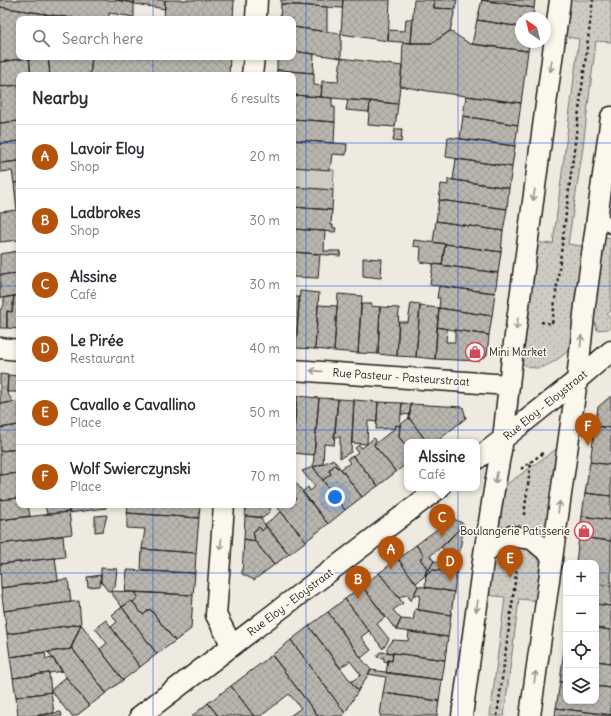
<!DOCTYPE html>
<html lang="en">
<head>
<meta charset="utf-8">
<style>
  :root { --surface:#fff; --page:#f7f7f7; --text:#2b2b33; --muted:#7c7c81; --line:#e1e1e2; --accent:#b45309 }
  body { margin:0; font-family:Delius,sans-serif; background:var(--page); color:var(--text) }
  .controls { position:absolute; right:12px; bottom:12px; display:grid; overflow:hidden; border-radius:8px; box-shadow:0 2px 6px #0003 }
  .controls button { width:36px; height:36px; display:grid; place-items:center; padding:0; border:0; border-bottom:1px solid var(--line); background:var(--surface); color:var(--text); font:20px sans-serif }
  .compass { position:absolute; left:515px; top:12px; width:36px; height:36px; border-radius:50%; background:var(--surface); box-shadow:0 2px 6px #0003; rotate:325deg }
  .you { position:absolute; left:335px; top:497px; width:14px; height:14px; margin:-10px; border:3px solid #fff; border-radius:50%; background:#1a73e8; box-shadow:0 0 0 6px #1a73e833 }
  .badge { display:grid; place-items:center; width:26px; height:26px; border-radius:50%; background:var(--accent); color:#fff; font-size:13px; font-weight:700 }
  .pin { position:absolute; translate:-50% -33px; filter:drop-shadow(0 1px 2px #0008) }
  .pin::after { content:''; position:absolute; top:21px; width:14px; height:12px; background:inherit; clip-path:polygon(0 0,100% 0,50% 100%) }
  .popup { position:absolute; left:404px; top:439px; width:76px; height:52px; box-sizing:border-box; display:grid; place-content:center; border-radius:8px; background:var(--surface); filter:drop-shadow(0 1px 3px #0005); font-size:13px; white-space:nowrap; color:var(--muted) }
  .popup b { font-size:15px; color:var(--text) }
  .popup::after { content:''; position:absolute; left:50%; top:100%; margin-left:-8px; border:8px solid transparent; border-top-color:var(--surface) }
  .list { margin:0; padding:0; list-style:none }
  h2 { display:flex; justify-content:space-between; align-items:center; height:52px; margin:0; padding:0 16px; font-size:17px }
  h2 small { font-size:13px; font-weight:400; color:var(--muted) }
  .list li { display:grid; grid-template-columns:26px 1fr auto; gap:12px; align-items:center; box-sizing:border-box; height:64px; padding:0 16px; border-top:1px solid var(--line) }
  .list b { display:block; font-size:15px; white-space:nowrap }
  .list p { margin:0; font-size:13px; white-space:nowrap; color:var(--muted) }
  .list em { font-size:13px; font-style:normal; color:var(--muted) }
  .icon { flex:none; width:22px; height:22px; fill:none; stroke:currentColor; stroke-width:2; stroke-linecap:round; stroke-linejoin:round }
  .map { position:relative; flex:none; width:611px; height:716px; overflow:hidden }
  .search { position:absolute; background:var(--surface); box-shadow:0 2px 6px #0003; left:16px; top:16px; width:280px; height:44px; display:flex; align-items:center; gap:10px; box-sizing:border-box; padding:0 14px; border-radius:8px; color:var(--muted); font-size:15px }
  .panel { position:absolute; background:var(--surface); box-shadow:0 2px 6px #0003; left:16px; top:72px; width:280px; height:436px; border-radius:8px }
  .map>svg:first-child { display:block }
</style>
</head>
<body>
<div class="map">
<svg width="611" height="716" viewBox="0 0 611 716">
  <defs>
    <pattern id="garden-dots" width="8" height="8" patternUnits="userSpaceOnUse"><rect width="8" height="8" fill="#ceccc2"/><path d="M2 2h.1M6 6h.1" fill="none" stroke="#b0afa6" stroke-width="1.8" stroke-linecap="round"/></pattern>
    <pattern id="building-cross-hatch" width="8" height="8" patternUnits="userSpaceOnUse"><rect width="8" height="8" fill="#b9b6af"/><path d="M0 0l8 8M0 8l8-8" fill="none" stroke="#9e9c96"/></pattern>
  </defs>
  <rect width="100%" height="100%" fill="#eeeadf"/>
  <filter id="ink" filterUnits="userSpaceOnUse"><feTurbulence type="fractalNoise" baseFrequency=".025" numOctaves="2"/><feDisplacementMap in="SourceGraphic" scale="8" xChannelSelector="R" yChannelSelector="G"/><feConvolveMatrix kernelMatrix="1 2 1 2 8 2 1 2 1" color-interpolation-filters="sRGB"/></filter>
  <g filter="url(#ink)">
    <path fill="#ceccc2" stroke="#75746f" d="M 293,167 L 334,170 L 333,190 L 293,187 Z"/>
    <path fill="url(#garden-dots)" stroke="#75746f" d="M 568,0 L 611,0 L 611,42 L 596,41 L 582,154 L 568,244 L 588,247 L 571,349 C 556,360 538,378 520,361 L 533,242 L 553,244 L 579,39 L 563,36 Z
      M 605,237 L 611,238 L 611,311 L 607,314 L 611,320 L 611,327 L 608,329 L 597,330 L 594,319 L 602,240 Z
      M 562,445 L 550,536 L 542,541 L 501,535 L 496,523 L 500,489 Z
      M 517,546 L 534,549 L 544,563 L 540,601 L 519,599 L 504,716 L 490,716 L 505,597 L 486,595 L 492,559 L 503,549 Z"/>
    <path fill="url(#building-cross-hatch)" stroke="#1c1c1c" d="M 0,0 L 115,0 L 134,3 L 134,17 L 109,13 L 109,19 L 79,19 L 0,7 Z
      M 115,0 L 134,0 L 134,3 Z
      M 134,0 L 165,0 L 165,9 L 135,4 Z
      M 165,0 L 234,0 L 233,19 L 164,19 Z
      M 281,0 L 343,0 L 342,8 L 281,4 Z
      M 343,0 L 390,0 L 388,41 L 341,34 Z
      M 414,0 L 434,0 L 434,8 L 455,9 L 450,31 L 432,43 L 411,43 Z
      M 434,0 L 457,0 L 455,9 L 434,8 Z
      M 481,0 L 535,0 L 534,8 Z
      M 482,0 L 534,8 L 533,18 L 521,18 L 521,27 L 477,20 Z
      M 281,4 L 327,7 L 327,32 L 293,27 L 293,19 L 280,19 Z
      M 0,7 L 45,14 L 45,19 L 19,19 L 19,57 L 48,57 L 50,75 L 31,75 L 29,58 L 0,62 Z
      M 45,14 L 79,19 L 45,19 Z
      M 406,19 L 413,19 L 411,43 L 388,41 L 388,30 L 405,31 Z
      M 477,20 L 521,27 L 521,42 L 530,42 L 528,51 L 472,44 Z
      M 293,27 L 341,34 L 341,58 L 293,51 Z
      M 450,31 L 470,44 L 528,51 L 521,103 L 428,91 L 400,86 L 402,66 L 403,43 L 432,43 Z
      M 293,51 L 314,54 L 313,73 L 277,70 L 277,57 L 293,57 Z
      M 48,57 L 92,57 L 90,75 L 50,75 Z
      M 92,57 L 230,57 L 229,75 L 90,75 Z
      M 29,58 L 31,75 L 19,75 L 19,85 L 0,87 L 0,62 Z
      M 341,58 L 402,66 L 398,104 L 321,97 L 322,81 L 338,82 Z
      M 277,70 L 314,73 L 314,85 L 322,86 L 321,97 L 293,95 L 293,75 L 276,75 Z
      M 19,85 L 19,121 L 0,123 L 0,87 Z
      M 293,95 L 332,98 L 332,107 L 335,107 L 335,122 L 293,119 Z
      M 466,96 L 521,103 L 518,125 L 463,116 Z
      M 348,100 L 370,101 L 369,112 L 346,110 Z
      M 370,101 L 398,104 L 395,127 L 368,125 Z
      M 463,116 L 518,125 L 515,146 L 460,139 Z
      M 293,119 L 335,122 L 334,143 L 293,140 Z
      M 19,121 L 19,141 L 0,144 L 0,123 Z
      M 395,129 L 402,129 L 401,142 L 393,141 Z
      M 448,137 L 515,146 L 512,167 L 446,157 Z
      M 293,140 L 347,144 L 346,155 L 332,154 L 330,170 L 293,167 Z
      M 19,141 L 19,161 L 0,163 L 0,144 Z
      M 456,159 L 512,167 L 509,188 L 453,180 Z
      M 19,161 L 19,182 L 14,183 L 12,171 L 0,172 L 0,163 Z
      M 448,179 L 509,188 L 507,209 L 439,200 L 441,184 L 448,185 Z
      M 19,182 L 19,210 L 17,210 L 14,183 Z
      M 293,187 L 333,190 L 332,210 L 293,207 Z
      M 439,200 L 507,209 L 503,231 L 436,221 Z
      M 293,207 L 332,210 L 331,225 L 333,225 L 333,228 L 336,228 L 335,232 L 293,229 Z
      M 17,210 L 19,210 L 19,240 L 0,242 L 0,212 Z
      M 436,221 L 503,231 L 501,252 L 433,242 Z
      M 293,229 L 325,231 L 324,251 L 341,251 L 340,256 L 293,252 Z
      M 414,240 L 445,244 L 442,265 L 420,262 L 421,247 L 413,246 Z
      M 445,244 L 501,252 L 498,273 L 442,265 Z
      M 19,251 L 19,273 L 0,275 L 0,254 Z
      M 293,252 L 320,254 L 318,278 L 293,277 Z
      M 363,258 L 382,259 L 381,278 L 363,276 Z
      M 433,264 L 498,273 L 495,293 L 430,285 Z
      M 19,273 L 19,295 L 0,298 L 0,275 Z
      M 439,286 L 495,293 L 492,316 L 439,308 L 440,298 L 437,298 Z
      M 300,291 L 319,293 L 315,349 L 296,348 Z
      M 338,294 L 362,296 L 358,353 L 334,351 Z
      M 19,295 L 19,329 L 7,328 L 7,311 L 12,312 L 14,296 Z
      M 14,296 L 12,312 L 7,311 L 7,328 L 0,328 L 0,309 L 1,309 L 4,305 L 4,298 Z
      M 293,297 L 299,297 L 296,348 L 293,348 Z
      M 411,303 L 420,304 L 416,357 L 397,356 L 399,322 L 408,322 Z
      M 361,304 L 372,304 L 371,306 L 380,307 L 378,354 L 358,353 Z
      M 318,305 L 337,306 L 334,351 L 315,349 Z
      M 420,306 L 439,308 L 435,359 L 416,357 Z
      M 380,307 L 399,308 L 397,356 L 378,354 Z
      M 439,308 L 492,316 L 489,335 L 454,330 L 437,327 Z
      M 437,327 L 447,329 L 446,342 L 455,342 L 455,330 L 489,335 L 487,355 L 479,361 L 435,359 Z
      M 0,374 L 8,375 L 7,392 L 13,402 L 0,404 Z
      M 8,375 L 19,376 L 19,392 L 7,392 Z
      M 293,396 L 297,396 L 294,434 L 293,434 Z
      M 297,396 L 319,398 L 314,455 L 293,453 L 293,441 Z
      M 611,396 L 611,428 L 595,426 L 598,407 Z
      M 319,398 L 338,399 L 334,445 L 324,444 L 323,464 L 313,467 Z
      M 338,399 L 354,400 L 351,452 L 340,458 L 340,437 L 334,437 Z
      M 354,400 L 378,402 L 377,422 L 368,421 L 367,444 L 352,443 Z
      M 19,401 L 19,425 L 0,428 L 0,404 Z
      M 378,402 L 402,403 L 400,426 L 396,425 L 395,428 L 376,429 Z
      M 402,403 L 411,404 L 410,415 L 401,414 Z
      M 411,404 L 463,407 L 466,418 L 436,442 L 427,442 L 409,418 Z
      M 409,418 L 427,442 L 407,442 L 407,447 L 399,437 L 400,425 Z
      M 19,425 L 19,449 L 0,451 L 0,428 Z
      M 396,425 L 400,426 L 399,437 L 407,447 L 407,463 L 396,472 L 374,445 L 395,428 Z
      M 595,426 L 611,428 L 611,465 L 590,462 Z
      M 374,438 L 376,440 L 374,445 L 396,472 L 378,486 L 353,456 L 358,452 L 355,448 L 359,445 L 362,448 Z
      M 19,449 L 19,473 L 0,475 L 0,451 Z
      M 353,456 L 378,486 L 362,497 L 341,469 L 350,463 L 347,459 Z
      M 333,459 L 339,467 L 337,468 L 335,465 L 329,470 L 331,474 L 323,480 L 313,467 L 323,464 Z
      M 590,462 L 611,465 L 611,496 L 585,493 Z
      M 335,465 L 337,468 L 339,467 L 362,497 L 345,510 L 323,480 L 331,474 L 329,470 Z
      M 313,467 L 345,510 L 328,524 L 302,492 L 308,487 L 310,491 L 315,487 L 302,471 Z
      M 19,473 L 19,498 L 0,500 L 0,475 Z
      M 293,479 L 328,524 L 306,541 L 278,508 L 282,505 L 293,505 L 293,502 L 296,499 L 293,495 Z
      M 585,493 L 611,496 L 611,520 L 582,516 Z
      M 19,498 L 19,505 L 28,505 L 30,516 L 0,520 L 0,500 Z
      M 45,505 L 69,505 L 69,512 L 47,514 Z
      M 69,505 L 106,505 L 106,508 L 69,513 Z
      M 128,505 L 200,505 L 199,518 L 127,513 Z
      M 246,505 L 270,505 L 270,511 L 263,518 L 245,516 Z
      M 69,512 L 72,534 L 0,544 L 0,520 Z
      M 281,512 L 306,541 L 289,554 L 265,524 Z
      M 127,513 L 199,518 L 196,553 L 142,549 L 145,529 L 127,528 Z
      M 107,515 L 103,531 L 95,532 L 95,516 Z
      M 245,516 L 260,517 L 266,527 L 262,531 L 259,527 L 253,532 L 255,541 L 244,539 Z
      M 582,516 L 611,520 L 611,541 L 579,537 Z
      M 452,518 L 464,524 L 446,543 L 430,556 L 434,561 L 426,575 L 425,575 L 427,568 L 420,559 L 424,556 L 416,545 Z
      M 464,524 L 457,569 L 443,568 L 443,571 L 433,570 L 427,575 L 426,575 L 434,561 L 442,562 L 443,556 L 441,554 L 445,551 L 441,547 Z
      M 259,527 L 262,531 L 266,527 L 289,554 L 274,565 L 255,541 L 253,532 Z
      M 63,536 L 65,557 L 0,564 L 0,544 Z
      M 579,537 L 611,541 L 611,586 L 596,584 L 596,563 L 576,563 Z
      M 244,539 L 255,541 L 274,565 L 254,580 L 242,574 Z
      M 416,545 L 424,556 L 420,559 L 427,568 L 425,575 L 426,575 L 416,583 L 398,559 Z
      M 142,549 L 196,553 L 195,573 L 141,571 Z
      M 55,558 L 58,580 L 1,588 L 0,564 Z
      M 398,559 L 418,586 L 411,601 L 407,594 L 405,596 L 404,595 L 399,598 L 379,573 Z
      M 101,568 L 117,569 L 115,587 L 112,587 L 112,591 L 108,591 L 101,582 Z
      M 443,568 L 457,569 L 454,592 L 425,587 L 426,575 L 427,575 L 433,570 L 443,571 Z
      M 127,570 L 195,573 L 193,595 L 125,592 Z
      M 379,573 L 403,603 L 393,610 L 401,619 L 396,630 L 362,586 Z
      M 101,575 L 100,586 L 88,587 L 87,577 Z
      M 68,579 L 71,602 L 4,611 L 1,588 Z
      M 596,584 L 611,586 L 611,606 L 596,604 Z
      M 362,586 L 385,617 L 377,624 L 389,639 L 383,649 L 345,599 Z
      M 418,586 L 454,592 L 451,615 L 418,610 L 420,595 L 414,595 Z
      M 110,591 L 135,592 L 138,597 L 133,602 L 131,601 L 122,607 Z
      M 135,592 L 193,595 L 191,629 L 175,641 L 150,609 L 143,615 L 133,602 L 138,597 Z
      M 345,599 L 369,631 L 361,637 L 371,650 L 361,658 L 328,612 Z
      M 79,601 L 81,624 L 7,634 L 4,611 Z
      M 131,601 L 133,602 L 143,615 L 150,609 L 175,641 L 157,654 L 122,607 Z
      M 596,604 L 611,606 L 611,630 L 596,628 Z
      M 122,607 L 157,654 L 140,667 L 111,627 L 117,622 L 112,615 Z
      M 415,609 L 451,615 L 448,637 L 396,630 L 401,619 L 413,620 Z
      M 328,612 L 361,658 L 371,670 L 358,691 L 351,682 L 361,675 L 350,661 L 340,668 L 309,626 Z
      M 106,620 L 140,667 L 123,680 L 100,649 L 107,643 L 95,628 Z
      M 81,624 L 71,649 L 10,657 L 7,634 Z
      M 81,624 L 123,680 L 106,693 L 71,647 Z
      M 309,626 L 358,691 L 345,713 L 291,640 Z
      M 596,628 L 611,630 L 611,663 L 596,661 Z
      M 409,632 L 448,637 L 445,660 L 387,652 L 387,648 L 393,640 L 408,641 Z
      M 566,633 L 566,658 L 563,658 Z
      M 291,640 L 345,713 L 343,716 L 318,716 L 272,655 Z
      M 71,647 L 106,693 L 89,706 L 66,677 L 48,652 L 71,649 Z
      M 45,652 L 46,659 L 53,658 L 63,671 L 13,678 L 10,657 Z
      M 380,652 L 393,653 L 392,661 L 388,660 L 388,662 L 384,661 L 384,658 L 377,657 Z
      M 393,653 L 445,660 L 442,680 L 386,673 L 388,660 L 392,661 Z
      M 272,655 L 318,716 L 290,716 L 301,708 L 289,694 L 261,716 L 254,716 L 231,686 Z
      M 563,658 L 566,658 L 566,682 L 560,682 Z
      M 596,661 L 611,663 L 611,688 L 596,686 Z
      M 371,670 L 442,680 L 439,701 L 383,693 L 386,677 L 368,674 Z
      M 49,673 L 51,692 L 16,697 L 13,678 Z
      M 66,677 L 89,706 L 76,716 L 72,716 L 69,711 L 67,711 L 51,690 Z
      M 560,682 L 566,682 L 566,701 L 596,701 L 596,686 L 611,688 L 611,715 L 556,708 Z
      M 231,686 L 254,716 L 218,716 L 208,703 Z
      M 51,692 L 54,713 L 33,716 L 18,716 L 16,697 Z
      M 383,693 L 439,701 L 437,716 L 380,716 Z
      M 208,703 L 218,716 L 192,716 Z
      M 556,708 L 611,715 L 611,716 L 555,716 Z
      M 61,712 L 62,716 L 33,716 Z"/>
    <g fill="none" stroke-linecap="round" stroke-linejoin="round">
      <g stroke="#1c1c1c" stroke-width="13">
        <path id="service" d="M 599,212 L 611,228"/>
      </g>
      <g stroke="#1c1c1c" stroke-width="23">
        <path id="minor" d="M 256,19 L 257,0
          M 252,75 L 254,57
          M 0,348 L 19,350
          M 293,370 L 509,385
          M 477,459 L 503,439 L 577,380 L 611,351
          M 224,505 L 216,615 L 232,646
          M 484,554 L 496,543 L 511,536 L 532,539 L 552,556
          M 140,716 L 439,488
          M 462,716 L 484,554 L 494,490 L 503,439 L 512,358 L 560,0
          M 530,716 L 577,380 L 585,305 L 611,117"/>
      </g>
      <path stroke="#1c1c1c" stroke-width="2.5" stroke-dasharray="3 3" stroke-linecap="butt" d="M 541,322 L 552,324 L 593,0
        M 521,469 L 543,453
        M 524,515 L 531,462
        M 497,716 L 518,560"/>
      <use href="#service" stroke="#fbf7ec" stroke-width="10"/>
      <use href="#minor" stroke="#fbf7ec" stroke-width="20"/>
    </g>
    <defs><path id="oneway-shaft" d="M-6 0H5M1.5-3L5.5 0L1.5 3" fill="none" stroke-width="1.6" stroke-linecap="round" stroke-linejoin="round"/></defs>
    <g stroke="#97948e">
      <use href="#oneway-shaft" transform="translate(551 66) rotate(98)"/>
      <use href="#oneway-shaft" transform="translate(534 195) rotate(98)"/>
      <use href="#oneway-shaft" transform="translate(517 324) rotate(98)"/>
      <use href="#oneway-shaft" transform="translate(581 341) rotate(-84)"/>
      <use href="#oneway-shaft" transform="translate(316 371) rotate(-176)"/>
      <use href="#oneway-shaft" transform="translate(496 478) rotate(101)"/>
      <use href="#oneway-shaft" transform="translate(559 507) rotate(-82)"/>
      <use href="#oneway-shaft" transform="translate(221 544) rotate(94)"/>
      <use href="#oneway-shaft" transform="translate(477 606) rotate(98)"/>
      <use href="#oneway-shaft" transform="translate(535 677) rotate(-82)"/>
    </g>
  </g>
  <path fill="none" stroke="#1d4ed8" stroke-width="1" stroke-opacity="0.55" d="M 153,0 L 153,19M 306,0 L 306,716M 458,0 L 458,716M 153,57 L 153,75M 0,143 L 19,143M 293,143 L 611,143M 0,286 L 19,286M 293,286 L 611,286M 0,430 L 19,430M 293,430 L 611,430M 153,505 L 153,716M 0,573 L 566,573M 596,573 L 611,573"/>
  <defs>
    <g id="shop-ring" transform="scale(1)"><circle r="9.5" fill="#fbf7ec" stroke="#d1495b" stroke-width="1.5"/><path d="M-5-2.5h2.3a2.7 3.5 0 0 1 5.4 0H5L5.5 6h-11ZM-1.5-2.5h3a1.5 2.3 0 0 0-3 0Z" fill="#d1495b"/></g>
  </defs>
  <g fill-rule="evenodd">
    <use href="#shop-ring" x="475" y="352"/>
    <use href="#shop-ring" x="584" y="531"/>
  </g>
  <g text-anchor="middle" dominant-baseline="central" stroke-width="3" stroke-linejoin="round" paint-order="stroke">
    <g font-size="11" fill="#1c1c1c" stroke="#fbf7ec" text-anchor="start">
      <text x="489" y="352">Mini Market</text>
      <text x="570" y="531" text-anchor="end">Boulangerie Patisserie</text>
    </g>
    <g font-size="11" fill="#1c1c1c" stroke="#fbf7ec">
      <text transform="translate(401 377) rotate(4)">Rue Pasteur - Pasteurstraat</text>
      <text transform="translate(545 405) rotate(-39)">Rue Eloy - Eloystraat</text>
      <text transform="translate(290 602) rotate(-37)">Rue Eloy - Eloystraat</text>
    </g>
  </g>
</svg>
<div class="controls">
<button>+</button>
<button>−</button>
<button><svg class="icon" aria-label="locate" viewBox="0 0 24 24"><circle cx="12" cy="12" r="6"/><path d="M12 2v4M12 18v4M2 12h4M18 12h4"/></svg></button>
<button><svg class="icon" aria-label="layers" viewBox="0 0 24 24"><path d="M12 4l9 5-9 5-9-5zM3 14l9 5 9-5"/></svg></button>
</div>
<svg class="compass" viewBox="-18 -18 36 36"><path d="M0-13l5 13h-10z" fill="#e53935"/><path d="M0 13l5-13h-10z" fill="#7c7c81"/></svg>
<div class="you"></div>
<div class="pin badge" style="left:391px;top:569px">A</div>
<div class="pin badge" style="left:358px;top:599px">B</div>
<div class="pin badge" style="left:442px;top:537px">C</div>
<div class="popup"><b>Alssine</b>Café</div>
<div class="pin badge" style="left:450px;top:581px">D</div>
<div class="pin badge" style="left:510px;top:578px">E</div>
<div class="pin badge" style="left:588px;top:446px">F</div>
<div class="search"><svg class="icon" aria-label="search" viewBox="0 0 24 24"><circle cx="10" cy="10" r="6"/><path d="M15 15l6 6"/></svg>Search here</div>
<section class="panel">
<h2>Nearby<small>6 results</small></h2>
<ul class="list">
<li><span class="badge">A</span><div><b>Lavoir Eloy</b><p>Shop</p></div><em>20 m</em></li>
<li><span class="badge">B</span><div><b>Ladbrokes</b><p>Shop</p></div><em>30 m</em></li>
<li><span class="badge">C</span><div><b>Alssine</b><p>Café</p></div><em>30 m</em></li>
<li><span class="badge">D</span><div><b>Le Pirée</b><p>Restaurant</p></div><em>40 m</em></li>
<li><span class="badge">E</span><div><b>Cavallo e Cavallino</b><p>Place</p></div><em>50 m</em></li>
<li><span class="badge">F</span><div><b>Wolf Swierczynski</b><p>Place</p></div><em>70 m</em></li>
</ul>
</section>
</div>
</body>
</html>
